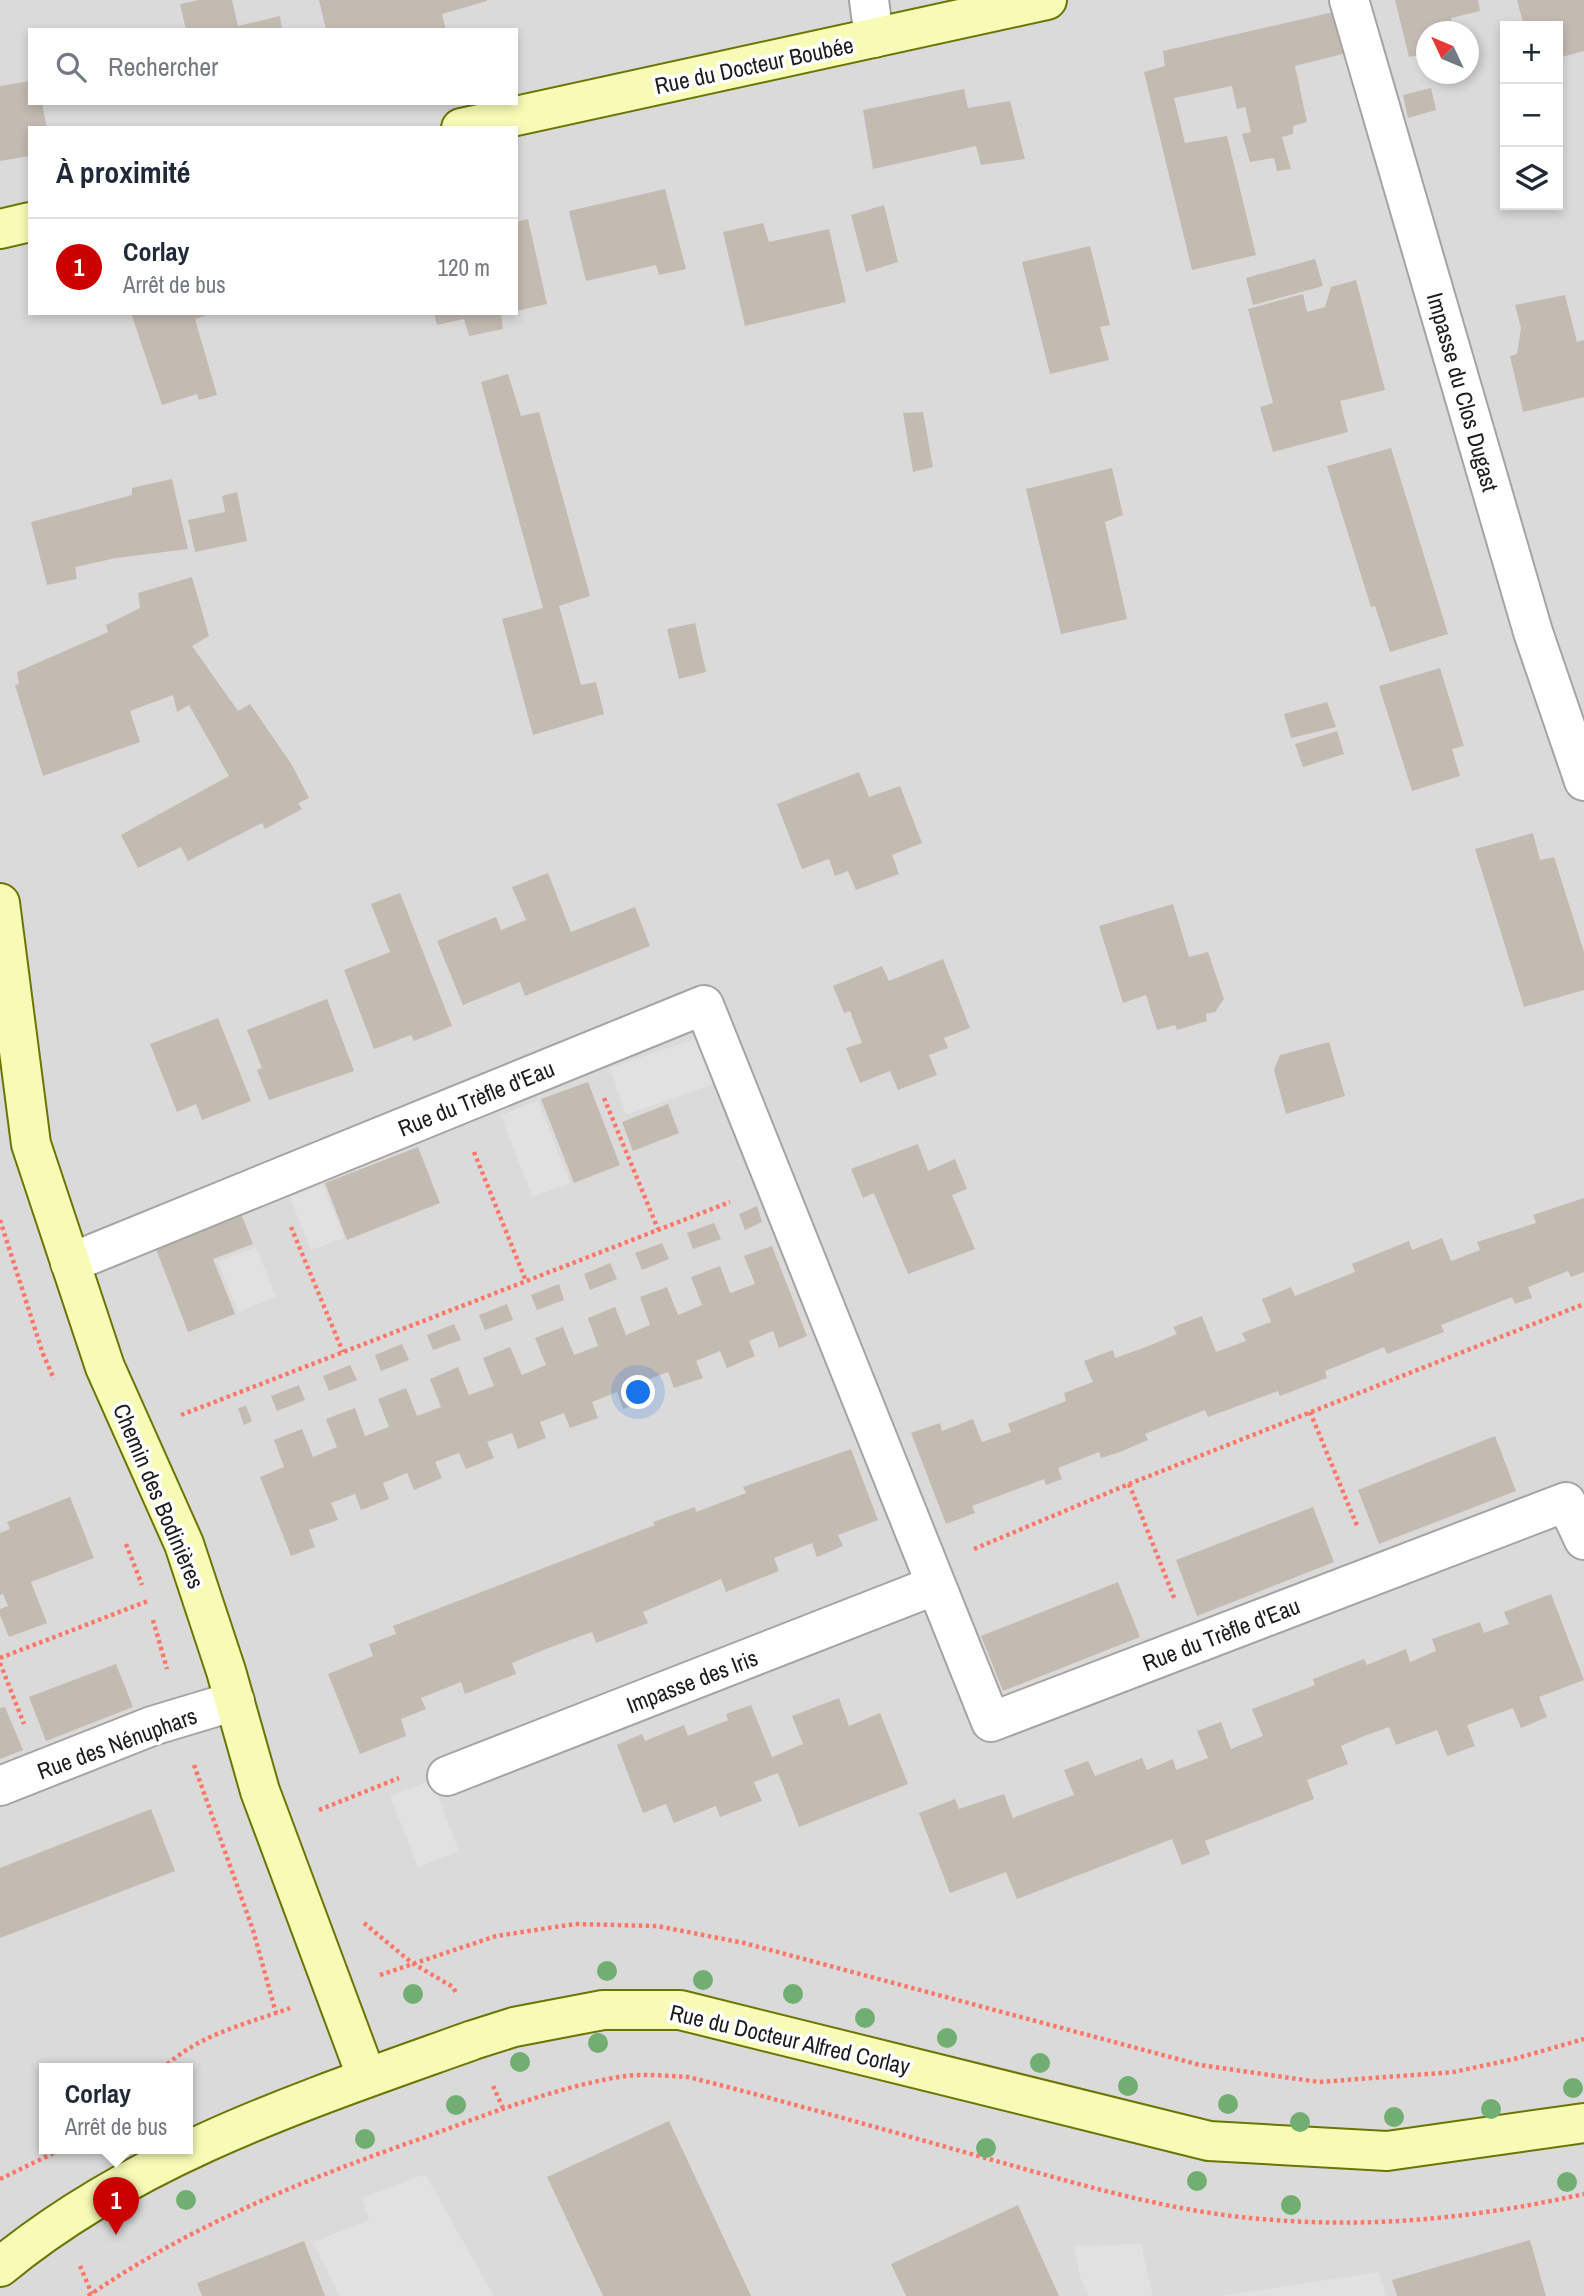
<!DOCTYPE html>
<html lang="fr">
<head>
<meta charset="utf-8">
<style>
  :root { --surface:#fff; --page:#f6f6f7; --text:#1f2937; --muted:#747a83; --line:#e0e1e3; --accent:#cb0100 }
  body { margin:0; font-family:"Archivo Narrow",sans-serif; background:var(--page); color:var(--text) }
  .controls { position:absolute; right:21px; top:21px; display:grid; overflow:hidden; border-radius:0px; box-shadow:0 4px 10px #0003 }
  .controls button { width:63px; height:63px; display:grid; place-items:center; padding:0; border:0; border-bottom:2px solid var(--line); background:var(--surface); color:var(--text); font:35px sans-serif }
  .compass { position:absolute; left:1416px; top:21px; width:63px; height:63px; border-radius:50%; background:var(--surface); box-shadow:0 4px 10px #0003; rotate:314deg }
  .you { position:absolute; left:639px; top:1393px; width:24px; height:24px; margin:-18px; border:5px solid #fff; border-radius:50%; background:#1a73e8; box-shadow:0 0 0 10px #1a73e833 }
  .badge { display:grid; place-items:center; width:46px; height:46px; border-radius:50%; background:var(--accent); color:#fff; font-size:23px; font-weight:700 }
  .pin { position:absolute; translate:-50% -58px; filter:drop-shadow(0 2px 4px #0008) }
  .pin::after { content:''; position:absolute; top:37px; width:24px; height:21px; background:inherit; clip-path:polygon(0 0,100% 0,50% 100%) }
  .popup { position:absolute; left:39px; top:2063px; width:154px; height:91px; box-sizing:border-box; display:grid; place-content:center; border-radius:0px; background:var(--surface); filter:drop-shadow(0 2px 5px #0005); font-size:23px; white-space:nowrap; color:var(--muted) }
  .popup b { font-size:26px; color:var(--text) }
  .popup::after { content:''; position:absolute; left:50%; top:100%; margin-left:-14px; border:14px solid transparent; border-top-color:var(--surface) }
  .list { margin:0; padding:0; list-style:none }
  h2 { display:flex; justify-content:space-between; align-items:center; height:91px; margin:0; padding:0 28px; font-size:30px }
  h2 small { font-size:23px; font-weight:400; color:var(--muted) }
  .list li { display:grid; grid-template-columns:46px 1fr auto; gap:21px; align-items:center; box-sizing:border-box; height:98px; padding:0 28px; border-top:2px solid var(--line) }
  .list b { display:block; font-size:26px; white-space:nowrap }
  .list p { margin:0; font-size:23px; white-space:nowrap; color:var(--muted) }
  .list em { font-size:23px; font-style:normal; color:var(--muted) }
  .icon { flex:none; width:38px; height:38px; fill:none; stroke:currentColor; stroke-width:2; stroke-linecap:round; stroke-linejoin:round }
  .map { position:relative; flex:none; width:1584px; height:2296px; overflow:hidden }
  .search { position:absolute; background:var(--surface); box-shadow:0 4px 10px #0003; left:28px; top:28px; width:490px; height:77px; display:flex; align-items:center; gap:18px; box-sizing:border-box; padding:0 24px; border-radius:0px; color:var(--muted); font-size:26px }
  .panel { position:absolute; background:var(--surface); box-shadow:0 4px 10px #0003; left:28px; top:126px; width:490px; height:189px; border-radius:0px }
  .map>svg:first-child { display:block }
</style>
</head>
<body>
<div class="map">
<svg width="1584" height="2296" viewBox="0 0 1584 2296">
  <rect width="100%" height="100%" fill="#efebe3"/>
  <path fill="#dbdada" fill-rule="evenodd" d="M 0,0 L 1584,0 L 1584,2296 L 0,2296 ZM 1505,26 L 1558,26 L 1558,205 L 1505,205 ZM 30,30 L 516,30 L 516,103 L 30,103 ZM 1426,32 L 1468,32 L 1468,74 L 1426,74 ZM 30,128 L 516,128 L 516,313 L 30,313 ZM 44,2069 L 188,2069 L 188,2149 L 44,2149 Z"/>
  <path fill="#e1e1e1" d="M 697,1038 L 713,1084 L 626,1115 L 610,1068 Z
    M 538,1101 L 570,1183 L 532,1197 L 501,1115 Z
    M 323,1184 L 344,1238 L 311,1250 L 290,1197 Z
    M 256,1247 L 276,1297 L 238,1312 L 218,1262 Z
    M 432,1780 L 459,1851 L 418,1867 L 390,1796 Z
    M 425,2174 L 494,2296 L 339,2296 L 313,2242 L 369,2220 L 362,2198 Z
    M 1141,2244 L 1153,2296 L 1089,2296 L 1081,2280 L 1074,2246 Z
    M 1379,2272 L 1386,2296 L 1220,2296 Z"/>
  <path fill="#c3bab2" d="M 199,0 L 232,0 L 238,26 L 280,16 L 282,30 L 186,30 L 180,4 Z
    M 319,0 L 487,0 L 487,1 L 442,14 L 446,30 L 326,30 Z
    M 1395,0 L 1478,0 L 1480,11 L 1451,18 L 1453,32 L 1426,32 L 1426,54 L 1409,57 Z
    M 1517,0 L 1584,0 L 1584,51 L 1558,58 L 1558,26 L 1524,26 Z
    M 1338,11 L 1347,53 L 1295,66 L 1307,122 L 1293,126 L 1293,134 L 1282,137 L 1291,169 L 1277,171 L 1274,158 L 1250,162 L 1242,134 L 1251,132 L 1245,107 L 1237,109 L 1232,86 L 1174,98 L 1185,143 L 1227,136 L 1256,255 L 1192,270 L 1144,72 L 1165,66 L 1163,51 Z
    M 30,81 L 30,103 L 42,103 L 47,128 L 30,128 L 30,156 L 0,161 L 0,86 Z
    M 1431,88 L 1436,110 L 1408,118 L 1403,95 Z
    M 964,89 L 968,108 L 1010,101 L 1025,159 L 981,165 L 976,146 L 873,169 L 863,110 Z
    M 665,189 L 686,269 L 659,275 L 656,265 L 586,281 L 569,211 Z
    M 884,205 L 898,262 L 866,272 L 851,215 Z
    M 528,219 L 547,304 L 516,311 L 516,222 Z
    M 763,223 L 769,242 L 829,229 L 846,302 L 745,326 L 723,232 Z
    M 1090,246 L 1110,325 L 1100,327 L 1109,360 L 1050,374 L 1022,262 Z
    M 1315,259 L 1323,286 L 1253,305 L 1246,278 Z
    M 1356,280 L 1385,390 L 1340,401 L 1348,432 L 1273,452 L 1260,407 L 1273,403 L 1248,309 L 1303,294 L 1307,312 L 1325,307 L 1331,287 Z
    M 1565,295 L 1577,342 L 1584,340 L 1584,397 L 1523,412 L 1510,356 L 1517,354 L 1521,328 L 1515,305 Z
    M 131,313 L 214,313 L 195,319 L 217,395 L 199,400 L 197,394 L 162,405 Z
    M 434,313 L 501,313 L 503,329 L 469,336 L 464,319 L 437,325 Z
    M 508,374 L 521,416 L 539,412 L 590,596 L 559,606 L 581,685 L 596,682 L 604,714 L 533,735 L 502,619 L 543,608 L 481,382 Z
    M 923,412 L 933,467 L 913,472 L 903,413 Z
    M 1391,448 L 1448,634 L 1390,652 L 1375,606 L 1371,607 L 1327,466 Z
    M 1112,468 L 1123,515 L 1105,522 L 1127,619 L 1061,634 L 1026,489 Z
    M 172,479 L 188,549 L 116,558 L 75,567 L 77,579 L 47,585 L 31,522 L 132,495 L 132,488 Z
    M 237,492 L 247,541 L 195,552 L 188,520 L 225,512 L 222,496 Z
    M 192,577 L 209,636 L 192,646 L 238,711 L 250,704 L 292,765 L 309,798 L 298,803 L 302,809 L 265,829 L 262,823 L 188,861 L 181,847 L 138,868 L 121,835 L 229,776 L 189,705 L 177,712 L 173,695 L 130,711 L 140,742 L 43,776 L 15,685 L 19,684 L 17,672 L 108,632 L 106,625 L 140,608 L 138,593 Z
    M 695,623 L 706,672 L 679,679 L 667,629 Z
    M 1440,668 L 1464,746 L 1452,749 L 1460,776 L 1412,791 L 1379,686 Z
    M 1327,702 L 1336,727 L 1291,738 L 1284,714 Z
    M 1337,731 L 1344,754 L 1303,767 L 1295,744 Z
    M 859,772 L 869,797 L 900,786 L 922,843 L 892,855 L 899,874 L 856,890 L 848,871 L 835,876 L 829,859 L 802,869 L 777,804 Z
    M 1533,833 L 1540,860 L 1554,857 L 1584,952 L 1584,990 L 1524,1007 L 1475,849 Z
    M 548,873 L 571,932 L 635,907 L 650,946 L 525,996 L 520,982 L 463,1005 L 437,941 L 496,917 L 501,930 L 526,920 L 512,887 Z
    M 400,893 L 452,1026 L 414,1041 L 411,1035 L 374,1049 L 344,970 L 390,952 L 371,904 Z
    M 1173,904 L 1189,957 L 1208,952 L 1224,999 L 1215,1012 L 1206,1014 L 1207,1021 L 1177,1030 L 1175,1025 L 1157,1030 L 1146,995 L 1123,1003 L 1099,926 Z
    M 943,959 L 970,1028 L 944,1038 L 948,1048 L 929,1055 L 937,1075 L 898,1090 L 890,1071 L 860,1083 L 846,1048 L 862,1043 L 850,1011 L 844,1013 L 833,986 L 882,966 L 889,981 Z
    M 327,999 L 354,1071 L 269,1100 L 257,1070 L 262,1068 L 247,1030 Z
    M 218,1018 L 251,1101 L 202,1120 L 196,1104 L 177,1112 L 150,1044 Z
    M 1329,1042 L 1345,1096 L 1286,1114 L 1274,1070 L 1280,1055 Z
    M 588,1082 L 620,1165 L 574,1183 L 541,1099 Z
    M 668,1104 L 679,1133 L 633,1151 L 622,1122 Z
    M 918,1144 L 928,1171 L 955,1159 L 967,1189 L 952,1195 L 975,1249 L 908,1274 L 874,1193 L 863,1198 L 851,1169 Z
    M 418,1147 L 440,1203 L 347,1240 L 325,1183 Z
    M 1584,1198 L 1584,1272 L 1571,1277 L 1568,1271 L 1528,1287 L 1532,1298 L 1515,1304 L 1512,1297 L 1441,1325 L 1444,1332 L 1387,1354 L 1384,1347 L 1355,1359 L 1325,1371 L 1327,1378 L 1280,1396 L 1278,1391 L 1208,1417 L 1205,1410 L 1145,1434 L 1148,1440 L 1120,1452 L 1101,1458 L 1099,1452 L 1058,1468 L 1062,1479 L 1046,1485 L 1044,1479 L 972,1506 L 975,1513 L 946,1524 L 911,1433 L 940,1423 L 942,1431 L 973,1419 L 982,1442 L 1011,1432 L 1008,1424 L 1066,1401 L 1064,1393 L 1093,1382 L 1084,1361 L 1113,1350 L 1115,1358 L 1146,1347 L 1177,1334 L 1173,1327 L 1202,1316 L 1216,1352 L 1246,1341 L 1242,1333 L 1271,1322 L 1262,1299 L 1291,1287 L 1295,1296 L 1355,1272 L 1352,1264 L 1409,1241 L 1412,1250 L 1442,1238 L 1451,1261 L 1480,1250 L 1477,1242 L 1536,1223 L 1533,1215 Z
    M 757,1206 L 762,1222 L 745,1230 L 739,1214 Z
    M 242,1216 L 253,1244 L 213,1259 L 235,1314 L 188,1332 L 156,1249 Z
    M 714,1223 L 721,1239 L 693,1249 L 687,1233 Z
    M 662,1243 L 669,1259 L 642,1270 L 635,1253 Z
    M 772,1246 L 807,1336 L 779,1348 L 773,1331 L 749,1341 L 755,1356 L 727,1368 L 720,1351 L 696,1361 L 703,1378 L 674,1388 L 668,1372 L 644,1381 L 650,1398 L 623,1409 L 617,1392 L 592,1402 L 598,1418 L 570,1428 L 564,1413 L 540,1422 L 546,1438 L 518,1449 L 512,1433 L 487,1442 L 494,1458 L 466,1469 L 459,1453 L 435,1462 L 442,1478 L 414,1490 L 407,1473 L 383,1483 L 389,1499 L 361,1510 L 355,1494 L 331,1503 L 338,1520 L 309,1530 L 315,1547 L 291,1556 L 260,1477 L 284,1467 L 274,1440 L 302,1429 L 313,1457 L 337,1447 L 326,1419 L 355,1408 L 365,1436 L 389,1427 L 378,1399 L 406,1388 L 417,1416 L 441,1407 L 430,1379 L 458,1367 L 469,1395 L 494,1386 L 483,1358 L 510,1347 L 522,1375 L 546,1365 L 535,1338 L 563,1327 L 574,1355 L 598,1346 L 588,1318 L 615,1307 L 626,1335 L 650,1325 L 640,1297 L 667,1287 L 678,1315 L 702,1305 L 691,1277 L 720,1266 L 730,1293 L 755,1284 L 744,1256 Z
    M 610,1263 L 617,1279 L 590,1290 L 584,1274 Z
    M 559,1284 L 564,1300 L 537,1310 L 531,1295 Z
    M 507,1304 L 513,1320 L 485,1330 L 479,1315 Z
    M 454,1324 L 461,1340 L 433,1350 L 427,1335 Z
    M 402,1344 L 409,1360 L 381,1371 L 375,1355 Z
    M 350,1365 L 357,1380 L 329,1391 L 323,1376 Z
    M 299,1385 L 305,1400 L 277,1411 L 271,1396 Z
    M 246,1406 L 252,1421 L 244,1425 L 238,1408 Z
    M 1495,1436 L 1516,1491 L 1379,1544 L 1358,1490 Z
    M 851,1449 L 878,1520 L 838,1535 L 843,1546 L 817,1557 L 812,1543 L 774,1558 L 779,1571 L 726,1592 L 721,1579 L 643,1612 L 648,1623 L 596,1643 L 592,1632 L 551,1647 L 512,1663 L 516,1674 L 465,1694 L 461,1682 L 421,1698 L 426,1709 L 401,1719 L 406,1736 L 360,1754 L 328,1674 L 373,1656 L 369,1644 L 396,1634 L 393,1626 L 655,1525 L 653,1522 L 695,1507 L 696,1512 L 746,1493 L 743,1487 Z
    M 70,1497 L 94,1558 L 31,1582 L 47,1623 L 9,1637 L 0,1615 L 0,1609 L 8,1606 L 3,1594 L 0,1595 L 0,1533 L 10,1529 L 7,1522 Z
    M 1313,1507 L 1334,1562 L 1197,1616 L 1176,1560 Z
    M 1118,1582 L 1140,1637 L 1003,1691 L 981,1636 Z
    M 1551,1594 L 1584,1680 L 1539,1697 L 1547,1717 L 1521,1728 L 1513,1708 L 1467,1725 L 1475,1746 L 1447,1756 L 1437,1730 L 1396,1745 L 1389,1727 L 1364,1736 L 1341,1746 L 1348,1764 L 1307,1780 L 1314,1799 L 1205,1841 L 1210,1854 L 1182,1865 L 1172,1839 L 1017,1899 L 1006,1872 L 950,1893 L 919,1813 L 955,1799 L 959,1809 L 1004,1794 L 1013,1818 L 1074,1795 L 1064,1770 L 1088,1761 L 1095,1776 L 1142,1758 L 1147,1770 L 1173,1759 L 1176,1770 L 1208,1758 L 1197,1731 L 1221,1722 L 1231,1749 L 1263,1736 L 1252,1709 L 1315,1685 L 1313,1679 L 1364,1659 L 1367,1665 L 1406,1649 L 1410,1662 L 1436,1651 L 1432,1639 L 1480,1622 L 1484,1633 L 1509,1624 L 1504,1612 Z
    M 116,1664 L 133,1707 L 46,1741 L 29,1697 Z
    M 839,1698 L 849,1726 L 880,1713 L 908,1784 L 799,1827 L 778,1773 L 754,1782 L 762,1801 L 720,1817 L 716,1806 L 674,1823 L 666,1804 L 643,1813 L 617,1745 L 642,1734 L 645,1741 L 684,1725 L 688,1736 L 728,1720 L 726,1714 L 751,1705 L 772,1757 L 803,1744 L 792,1716 Z
    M 5,1707 L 23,1750 L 0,1759 L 0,1708 Z
    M 151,1809 L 175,1871 L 0,1938 L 0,1868 Z
    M 669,2121 L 751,2296 L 603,2296 L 547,2177 Z
    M 1018,2205 L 1059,2296 L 906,2296 L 891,2264 Z
    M 1530,2240 L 1546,2296 L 1397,2296 L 1392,2280 Z
    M 304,2241 L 325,2296 L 202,2296 L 197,2283 Z"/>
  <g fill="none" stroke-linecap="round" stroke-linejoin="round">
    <g stroke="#a4a4a4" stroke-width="42">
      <path id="street" d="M 869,0 L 874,38
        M 1349,0 L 1533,632 L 1584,781
        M 70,1263 L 704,1005 L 991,1722 L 1566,1502 L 1584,1540
        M 447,1776 L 936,1585
        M 0,1786 L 152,1726 L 235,1701"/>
    </g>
    <g stroke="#697602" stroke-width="42">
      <path id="secondary" d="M 461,128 L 1047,0
        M 0,229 L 30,222
        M 0,903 L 31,1144 L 105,1367 L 184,1544 L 226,1671 L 260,1791 L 367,2078
        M 0,2267 C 137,2154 309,2099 473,2040 L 514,2027 L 603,2010 L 680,2010 L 1209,2141 L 1387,2151 L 1584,2123"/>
    </g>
    <path stroke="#fd7766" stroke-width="4.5" stroke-dasharray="3.5 3.5" stroke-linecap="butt" d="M 604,1098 L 658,1229
      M 474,1152 L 526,1281
      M 0,1220 L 43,1354 L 54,1379
      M 291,1227 L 343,1352
      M 1310,1412 L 1358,1528
      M 181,1415 L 730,1202
      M 1129,1484 L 1175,1600
      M 126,1544 L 142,1585
      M 974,1549 L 1129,1484 L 1584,1304
      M 153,1620 L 167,1669
      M 0,1658 L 148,1601
      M 0,1663 L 24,1724
      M 194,1765 L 253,1930 L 276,2013
      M 319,1810 L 399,1778
      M 364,1923 L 412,1963 L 453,1987 L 456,1993
      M 380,1975 L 496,1936 L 575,1924 L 657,1926 L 744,1943 L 1200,2065 L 1319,2082 L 1454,2072 L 1514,2059 L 1584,2039
      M 162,2069 C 199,2034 244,2025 290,2008
      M 493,2086 L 503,2108
      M 0,2179 L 62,2149
      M 80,2266 L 92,2294
      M 88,2296 C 190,2226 301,2181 417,2140 C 484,2116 549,2089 619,2077 C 641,2073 666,2076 688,2077 C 789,2102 889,2131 989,2159 C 1082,2185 1177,2214 1274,2220 C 1380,2228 1481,2217 1584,2194"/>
    <use href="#street" stroke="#fff" stroke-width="38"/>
    <use href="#secondary" stroke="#f7fbb5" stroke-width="38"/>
  </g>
  <g fill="#70af71">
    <circle cx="607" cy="1971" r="10"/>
    <circle cx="703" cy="1980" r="10"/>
    <circle cx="413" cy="1994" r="10"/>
    <circle cx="793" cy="1994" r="10"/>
    <circle cx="865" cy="2018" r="10"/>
    <circle cx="947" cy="2038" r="10"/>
    <circle cx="598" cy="2043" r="10"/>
    <circle cx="520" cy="2062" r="10"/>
    <circle cx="1040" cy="2063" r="10"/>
    <circle cx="1128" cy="2086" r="10"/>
    <circle cx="1573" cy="2088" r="10"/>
    <circle cx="1228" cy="2104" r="10"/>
    <circle cx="456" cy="2105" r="10"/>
    <circle cx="1491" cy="2109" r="10"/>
    <circle cx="1394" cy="2117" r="10"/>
    <circle cx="1300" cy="2122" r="10"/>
    <circle cx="365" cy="2139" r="10"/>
    <circle cx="986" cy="2148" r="10"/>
    <circle cx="1197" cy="2181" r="10"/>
    <circle cx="1567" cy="2182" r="10"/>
    <circle cx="186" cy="2200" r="10"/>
    <circle cx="1291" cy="2205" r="10"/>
  </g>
  <g text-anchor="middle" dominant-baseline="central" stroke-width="7" stroke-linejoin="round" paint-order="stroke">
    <g font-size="23" fill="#1d1d1d" stroke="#fff">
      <text transform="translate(754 65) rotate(-12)">Rue du Docteur Boubée</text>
      <text transform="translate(1463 392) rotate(74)">Impasse du Clos Dugast</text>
      <text transform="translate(476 1098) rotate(-22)">Rue du Trèfle d'Eau</text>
      <text transform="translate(159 1496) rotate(67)">Chemin des Bodinières</text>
      <text transform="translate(1221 1634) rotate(-21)">Rue du Trèfle d'Eau</text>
      <text transform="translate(692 1681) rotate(-21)">Impasse des Iris</text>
      <text transform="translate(117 1743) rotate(-20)">Rue des Nénuphars</text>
      <text transform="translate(790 2039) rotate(13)">Rue du Docteur Alfred Corlay</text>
    </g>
  </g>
</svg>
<div class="controls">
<button>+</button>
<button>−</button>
<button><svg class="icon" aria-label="layers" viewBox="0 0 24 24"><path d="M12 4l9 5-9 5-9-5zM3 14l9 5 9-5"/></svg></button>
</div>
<svg class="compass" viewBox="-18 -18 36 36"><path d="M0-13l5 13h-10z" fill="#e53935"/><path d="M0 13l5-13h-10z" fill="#747a83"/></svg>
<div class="you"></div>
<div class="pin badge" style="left:116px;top:2235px">1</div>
<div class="popup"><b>Corlay</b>Arrêt de bus</div>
<div class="search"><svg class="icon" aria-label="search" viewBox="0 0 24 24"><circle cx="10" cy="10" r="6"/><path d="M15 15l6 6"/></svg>Rechercher</div>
<section class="panel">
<h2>À proximité<small></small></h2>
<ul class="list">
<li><span class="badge">1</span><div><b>Corlay</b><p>Arrêt de bus</p></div><em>120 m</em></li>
</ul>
</section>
</div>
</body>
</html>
